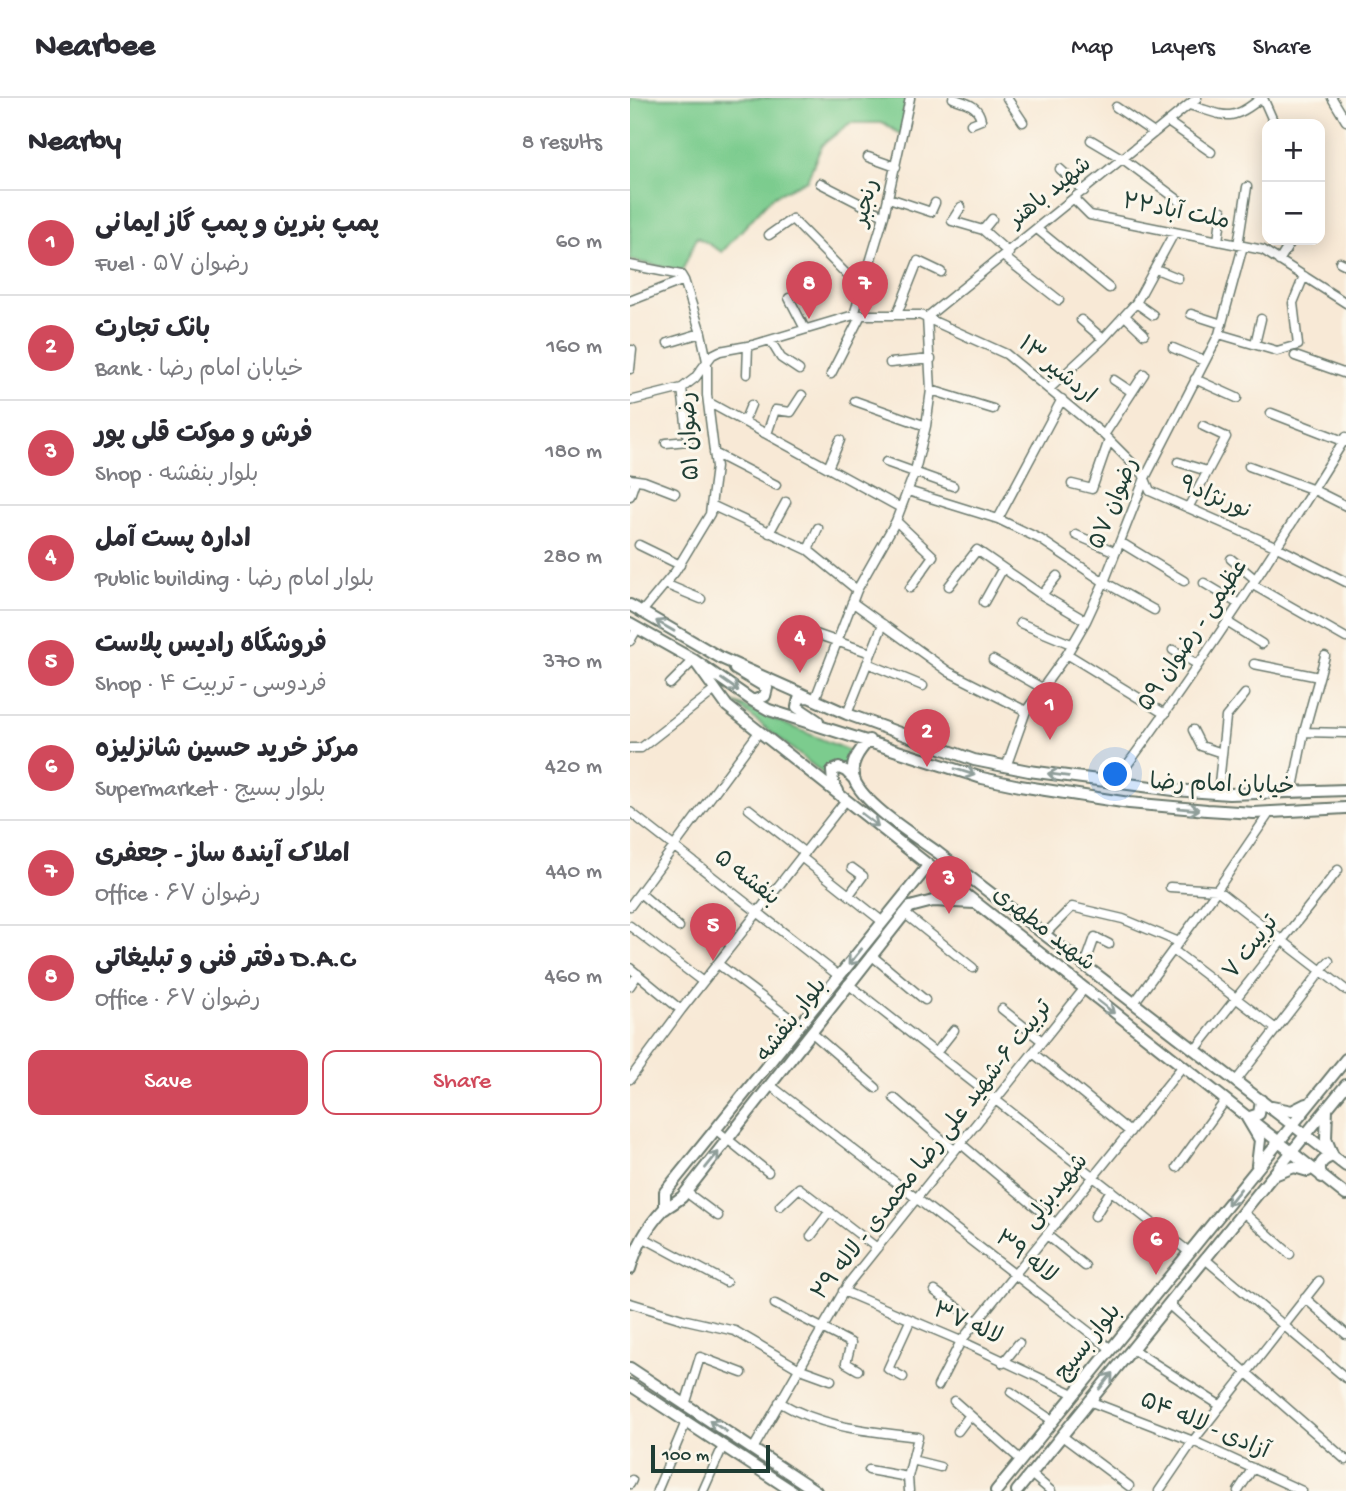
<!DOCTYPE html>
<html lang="en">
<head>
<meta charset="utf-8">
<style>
  :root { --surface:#fff; --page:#f2f2f3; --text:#2b2b33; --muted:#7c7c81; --line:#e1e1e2; --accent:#d1495b }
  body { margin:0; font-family:"Gochi Hand","Playpen Sans Arabic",sans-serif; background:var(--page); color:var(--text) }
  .controls { position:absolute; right:21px; top:21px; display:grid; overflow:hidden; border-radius:14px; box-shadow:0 4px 18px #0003 }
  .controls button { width:63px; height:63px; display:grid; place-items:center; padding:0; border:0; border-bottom:2px solid var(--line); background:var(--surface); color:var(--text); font:35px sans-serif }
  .scale { position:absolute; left:21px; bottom:18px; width:119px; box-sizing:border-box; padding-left:7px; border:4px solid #1f3d34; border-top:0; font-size:19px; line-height:24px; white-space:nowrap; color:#1f3d34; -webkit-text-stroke:5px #fbf7ec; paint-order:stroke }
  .you { position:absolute; left:486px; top:677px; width:24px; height:24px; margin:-18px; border:5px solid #fff; border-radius:50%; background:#1a73e8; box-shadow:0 0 0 10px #1a73e833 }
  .badge { display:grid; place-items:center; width:46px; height:46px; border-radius:50%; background:var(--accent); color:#fff; font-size:23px; font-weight:700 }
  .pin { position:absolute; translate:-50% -58px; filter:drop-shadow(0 2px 4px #0008) }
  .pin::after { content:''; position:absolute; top:37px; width:24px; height:21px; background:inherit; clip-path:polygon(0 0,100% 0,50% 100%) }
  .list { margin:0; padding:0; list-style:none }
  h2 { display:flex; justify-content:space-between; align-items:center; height:91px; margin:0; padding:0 28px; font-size:30px }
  h2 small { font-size:23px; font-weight:400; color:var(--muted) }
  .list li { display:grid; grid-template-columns:46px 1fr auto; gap:21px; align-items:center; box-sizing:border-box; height:105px; padding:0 28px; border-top:2px solid var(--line) }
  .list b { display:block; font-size:26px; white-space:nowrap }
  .list p { margin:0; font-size:23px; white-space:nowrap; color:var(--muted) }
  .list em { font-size:23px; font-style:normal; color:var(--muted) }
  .actions { display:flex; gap:14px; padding:21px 28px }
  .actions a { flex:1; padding:16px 0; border:2px solid var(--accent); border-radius:14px; text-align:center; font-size:24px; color:var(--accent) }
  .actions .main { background:var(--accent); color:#fff }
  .map { position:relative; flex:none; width:716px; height:1393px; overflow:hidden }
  header { display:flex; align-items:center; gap:42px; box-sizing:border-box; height:98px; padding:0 35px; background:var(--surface); border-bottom:2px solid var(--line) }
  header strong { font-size:33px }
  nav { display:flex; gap:38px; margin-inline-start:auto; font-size:24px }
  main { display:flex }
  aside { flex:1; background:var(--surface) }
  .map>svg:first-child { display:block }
</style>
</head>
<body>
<header>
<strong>Nearbee</strong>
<nav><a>Map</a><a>Layers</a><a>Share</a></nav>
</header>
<main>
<aside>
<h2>Nearby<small>8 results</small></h2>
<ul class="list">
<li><span class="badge">1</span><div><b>پمپ بنرین و پمپ گاز ایمانی</b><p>Fuel · رضوان ۵۷</p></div><em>60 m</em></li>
<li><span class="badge">2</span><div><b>بانک تجارت</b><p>Bank · خیابان امام رضا</p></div><em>160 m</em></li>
<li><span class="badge">3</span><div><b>فرش و موکت قلی پور</b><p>Shop · بلوار بنفشه</p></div><em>180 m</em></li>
<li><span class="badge">4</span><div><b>اداره پست آمل</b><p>Public building · بلوار امام رضا</p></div><em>280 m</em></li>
<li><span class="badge">5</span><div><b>فروشگاه رادیس پلاست</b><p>Shop · فردوسی - تربیت ۴</p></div><em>370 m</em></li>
<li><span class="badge">6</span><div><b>مرکز خرید حسین شانزلیزه</b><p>Supermarket · بلوار بسیج</p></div><em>420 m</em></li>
<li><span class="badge">7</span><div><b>املاک آینده ساز - جعفری</b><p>Office · رضوان ۶۷</p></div><em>440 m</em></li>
<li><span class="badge">8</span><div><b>دفتر فنی و تبلیغاتی D.A.C</b><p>Office · رضوان ۶۷</p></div><em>460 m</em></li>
</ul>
<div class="actions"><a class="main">Save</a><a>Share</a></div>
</aside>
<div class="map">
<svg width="716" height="1393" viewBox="0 0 716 1393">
  <rect width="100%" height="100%" fill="#fbf7ec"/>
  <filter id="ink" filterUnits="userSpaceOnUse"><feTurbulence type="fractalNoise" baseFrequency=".0143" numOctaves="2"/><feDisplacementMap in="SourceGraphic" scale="14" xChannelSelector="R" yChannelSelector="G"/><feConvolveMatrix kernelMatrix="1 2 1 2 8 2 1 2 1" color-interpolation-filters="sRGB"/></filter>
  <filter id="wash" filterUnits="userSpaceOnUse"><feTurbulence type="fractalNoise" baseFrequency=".00686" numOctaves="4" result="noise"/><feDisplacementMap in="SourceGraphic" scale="28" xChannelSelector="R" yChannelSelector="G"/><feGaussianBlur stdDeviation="1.57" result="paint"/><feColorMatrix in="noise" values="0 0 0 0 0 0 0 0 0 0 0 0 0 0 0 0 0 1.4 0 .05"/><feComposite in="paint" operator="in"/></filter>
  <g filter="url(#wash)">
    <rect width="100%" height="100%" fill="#f8e9d6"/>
    <path fill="#7bcc8e" stroke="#4d8461" stroke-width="2" d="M 0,0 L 283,0 L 274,39 L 254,25 L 220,25 L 192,47 L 177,82 L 142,99 L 92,154 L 67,139 L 52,173 L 0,162 Z
      M 103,604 L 220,653 L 215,670 L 200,670 L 195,677 Z"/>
  </g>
  <g filter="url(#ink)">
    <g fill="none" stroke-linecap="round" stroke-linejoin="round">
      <g stroke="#6b796d" stroke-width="11">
        <path id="minor" d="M 323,0 C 333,5 348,5 351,22 L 341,26
          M 377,0 L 393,24
          M 633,0 L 644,25
          M 702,0 L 716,23
          M 559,7 C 595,17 600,26 631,0
          M 486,9 L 524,35
          M 538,24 L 581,54
          M 461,42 L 493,61 L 551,104
          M 238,59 L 266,69
          M 430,71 L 454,93
          M 190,85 L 254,118
          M 259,100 L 301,114 L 305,105
          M 444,101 L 460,117 L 633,152 L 716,205
          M 331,109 L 322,123 L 353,132 L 379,155
          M 407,131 L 479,190
          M 353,132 L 362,121
          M 139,137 L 162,121 L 233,193
          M 588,143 L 592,113
          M 608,147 L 617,89
          M 374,159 L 429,202
          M 649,163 L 662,142
          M 710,164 L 716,167
          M 0,167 L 51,177 L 54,182 L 71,235 L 77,263 L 77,297 L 86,369 L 80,416 L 45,474 L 11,515
          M 526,171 L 548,180
          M 159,200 L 175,231
          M 0,203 L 54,182
          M 506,205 L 523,217
          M 267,216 L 288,163 L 311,174
          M 561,216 L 592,226
          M 224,217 L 254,118 L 280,0
          M 495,218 L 514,236
          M 297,219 L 567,0
          M 451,222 L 473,241
          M 589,236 L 647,253 L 668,247 L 663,205 L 674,178
          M 140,242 L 151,260 L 169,272
          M 38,245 L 71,235
          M 625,246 L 631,221
          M 543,250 L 574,263
          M 665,258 L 716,276
          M 260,265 L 301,261
          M 0,271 L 2,252
          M 117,276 L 118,248
          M 201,276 L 231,217
          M 565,281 L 607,300
          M 484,282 L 502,294
          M 419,291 L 473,241 L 506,205 L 544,135
          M 301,292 L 363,311
          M 0,303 L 52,290 L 65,280 L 82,257 L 90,253 L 123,247 L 224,217 L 290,217 L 376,256 L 474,337 L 513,376 L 520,393 L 647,449 L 716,484
          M 225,303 L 296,328
          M 78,304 L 271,410
          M 641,315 L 716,344
          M 114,324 L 121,307
          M 137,336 L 145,312 L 161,314 L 172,297
          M 474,337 L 514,276
          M 36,345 L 58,343 L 52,290
          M 84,355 L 146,387
          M 256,364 L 323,388
          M 548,364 L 577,373
          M 619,368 L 684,392 L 716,408
          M 198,370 L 210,342
          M 0,381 L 14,383 L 45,395
          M 442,386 L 462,391 L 479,342
          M 278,393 L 368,421 L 410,441 L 474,484 L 524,512
          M 0,398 L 5,383
          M 81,407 L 178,452 L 227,492
          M 558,410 L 596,339 L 573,328
          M 368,421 L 432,301
          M 266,423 L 303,458 L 280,490
          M 139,435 L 156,404
          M 446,437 L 486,454
          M 490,444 L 554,483
          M 9,447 L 50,467
          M 178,452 L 188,430
          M 601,461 L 625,481
          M 574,485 L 609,506
          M 35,486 L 71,501
          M 623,487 L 716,540
          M 319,488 L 347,452 L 412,497 L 456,523
          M 412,497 L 427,478
          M 222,504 L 319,574 L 396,613
          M 354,504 L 373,470
          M 597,524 L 632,546
          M 390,525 L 441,546
          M 177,533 L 241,555
          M 0,543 L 7,531
          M 543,552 L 567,566
          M 437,556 L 535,616
          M 363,562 L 412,590
          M 237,565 L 293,588
          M 624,566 L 689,579
          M 40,586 L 64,562
          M 185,601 L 227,492 L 266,423 L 285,373 L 296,328 L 301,292 L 297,219
          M 217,616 L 253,526
          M 563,632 L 571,648 L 592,655
          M 674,634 L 716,635
          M 0,650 L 11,650 L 85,592
          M 376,669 L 396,613 L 437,556 L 456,523 L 474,484 L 515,380 L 589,236 L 613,148
          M 484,685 C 567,573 643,457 716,339
          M 588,695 L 596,619 L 615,596
          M 662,695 L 674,634 L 695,558
          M 119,711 L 175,755
          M 0,714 L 209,878
          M 171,759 L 253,824
          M 540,789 L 587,792 L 716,892
          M 10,795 L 49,829
          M 219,797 L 233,778 L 222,770
          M 0,808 L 129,634
          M 274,815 L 343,870
          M 0,828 L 73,884
          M 79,831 L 102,847
          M 415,836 L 442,809 L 493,821 L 549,844
          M 543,852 L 646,931
          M 241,857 L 295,902
          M 88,866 L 169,927
          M 455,867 L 465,839 L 479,846
          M 0,870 L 51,912
          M 218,886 L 559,1154
          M 0,888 L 8,876
          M 504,905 L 587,792 L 640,714
          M 372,911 L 412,943
          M 181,934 L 246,990
          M 565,952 L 708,772
          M 306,955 L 324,932
          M 403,955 L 500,1034
          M 0,981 L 51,912 L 216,702
          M 606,983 L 699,863
          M 140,987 L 481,1251
          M 264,1000 L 324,1052
          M 85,1031 L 138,1074
          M 330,1045 L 426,1126
          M 547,1069 L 595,1003
          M 56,1094 L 88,1118
          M 150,1108 L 169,1090 L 247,1150
          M 613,1114 L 660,1156
          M 465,1118 L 481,1092
          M 417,1137 L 455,1168
          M 181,1138 L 200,1113
          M 14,1140 L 96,1184
          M 575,1161 L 716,1280
          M 213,1193 L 331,1243 L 444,1296
          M 305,1193 L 347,1224
          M 675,1200 L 716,1236
          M 0,1205 L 52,1221 L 105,1233 L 168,1270 L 201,1282
          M 145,1206 L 221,1245 L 216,1265 L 228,1272
          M 538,1206 L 716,1362
          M 502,1251 L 591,1308
          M 373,1265 L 389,1245
          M 273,1279 L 258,1271 L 280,1223
          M 308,1288 L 331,1243 L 552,969
          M 381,1294 L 423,1323
          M 324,1303 L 391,1362
          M 459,1303 L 563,1343 L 672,1393
          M 149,1304 C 193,1330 238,1333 288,1339 L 278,1379 L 279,1393
          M 55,1307 L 70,1259 L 112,1275
          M 328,1333 L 340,1317
          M 432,1338 L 499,1388
          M 123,1351 L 218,1186 L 454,891
          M 282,1362 L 310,1369
          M 239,1372 L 278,1379
          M 401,1376 L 421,1393
          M 0,1386 L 2,1382
          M 27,1393 L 56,1324
          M 73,1393 L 93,1348
          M 529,1393 L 563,1343 L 689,1183
          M 608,1393 L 623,1370"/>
      </g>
      <g stroke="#6b796d" stroke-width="14">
        <path id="major" d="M 0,507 L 91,560 L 217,616 L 344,662 L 399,673 L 544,692 L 599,696 L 716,692
          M 0,526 L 64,562 L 123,603 L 139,612 L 352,680 L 390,688 L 499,705 L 577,712 L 624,715 L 716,710
          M 64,562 L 97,608 L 716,1097
          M 105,571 L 137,590 L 135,598 L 123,603
          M 178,599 L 169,600 L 167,609 L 188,623
          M 239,642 C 229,653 219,666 224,681 C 234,707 285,738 307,754 L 716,1068
          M 208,693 L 203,685 L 202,673 L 209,670 L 216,673 L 225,682
          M 642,1009 L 662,1013 L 676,1006
          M 627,1067 L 630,1042 L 617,1020 L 629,1016 L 631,1002
          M 644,1077 L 664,1069 L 678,1073
          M 692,1079 C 687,1067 691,1062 703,1058 L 696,1041 L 697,1010
          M 35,1111 L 35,1094 L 298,768
          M 0,1171 C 6,1150 18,1128 33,1112 C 39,1108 46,1104 52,1099 L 280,809 L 303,803 L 345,805
          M 0,1270 L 186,1393
          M 0,1287 L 162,1393
          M 366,1393 L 716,961
          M 387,1393 L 716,987"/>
      </g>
      <use href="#minor" stroke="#fff" stroke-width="8"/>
      <use href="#major" stroke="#fff" stroke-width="10"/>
    </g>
    <defs><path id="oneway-shaft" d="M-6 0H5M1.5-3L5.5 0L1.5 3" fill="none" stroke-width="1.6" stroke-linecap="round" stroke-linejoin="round" transform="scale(1.75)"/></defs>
    <g stroke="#8f9e9a">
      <use href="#oneway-shaft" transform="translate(35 528) rotate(-150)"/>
      <use href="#oneway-shaft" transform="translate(100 587) rotate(35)"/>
      <use href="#oneway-shaft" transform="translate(335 674) rotate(18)"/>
      <use href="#oneway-shaft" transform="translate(428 677) rotate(-173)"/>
      <use href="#oneway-shaft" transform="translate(559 711) rotate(5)"/>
      <use href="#oneway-shaft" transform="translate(240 722) rotate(38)"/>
      <use href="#oneway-shaft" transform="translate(225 859) rotate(129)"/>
      <use href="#oneway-shaft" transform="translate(476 909) rotate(38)"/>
      <use href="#oneway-shaft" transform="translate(82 1062) rotate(-51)"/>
      <use href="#oneway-shaft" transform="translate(604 1099) rotate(129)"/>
      <use href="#oneway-shaft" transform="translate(476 1283) rotate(-51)"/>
      <use href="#oneway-shaft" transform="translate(88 1328) rotate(-147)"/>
    </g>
  </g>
  <g text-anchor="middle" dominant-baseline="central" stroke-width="6" stroke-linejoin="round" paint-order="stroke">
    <g font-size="23" fill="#1f3d34" stroke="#fbf7ec">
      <text transform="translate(421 95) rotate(-39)">شهید باهنر</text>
      <text transform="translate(237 105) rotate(-76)">رنجبر</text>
      <text transform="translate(546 115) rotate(11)">ملت آباد۲۲</text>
      <text transform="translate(426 273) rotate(39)">اردشیر ۱۳</text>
      <text transform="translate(61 338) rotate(-93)">رضوان ۵۱</text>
      <text transform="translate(585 401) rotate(23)">نورنژاد۹</text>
      <text transform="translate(485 406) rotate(-68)">رضوان ۵۷</text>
      <text transform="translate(564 538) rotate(-56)">عظیمی - رضوان ۵۹</text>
      <text transform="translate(592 688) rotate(2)">خیابان امام رضا</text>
      <text transform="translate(116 781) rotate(38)">بنفشه ۵</text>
      <text transform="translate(413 832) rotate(38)">شهید مطهری</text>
      <text transform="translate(622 850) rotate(-52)">تربیت ۷</text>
      <text transform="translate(163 923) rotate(-52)">بلوار بنفشه</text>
      <text transform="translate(303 1053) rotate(-52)">تربیت ۶-شهید علی رضا محمدی - لاله ۲۹</text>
      <text transform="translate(427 1094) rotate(-51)">شهیدبزلی</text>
      <text transform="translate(395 1160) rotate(38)">لاله ۳۹</text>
      <text transform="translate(337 1227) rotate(24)">لاله ۳۷</text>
      <text transform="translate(459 1245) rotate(-51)">بلوار بسیج</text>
      <text transform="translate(574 1329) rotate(23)">آزادی - لاله ۵۴</text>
    </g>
  </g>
</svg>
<div class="controls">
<button>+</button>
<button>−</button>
</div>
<div class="scale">100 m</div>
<div class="you"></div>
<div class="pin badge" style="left:420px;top:642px">1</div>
<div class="pin badge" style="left:297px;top:669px">2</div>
<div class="pin badge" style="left:319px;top:816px">3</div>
<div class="pin badge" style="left:170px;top:575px">4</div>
<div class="pin badge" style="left:83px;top:863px">5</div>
<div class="pin badge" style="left:526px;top:1177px">6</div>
<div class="pin badge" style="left:235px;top:221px">7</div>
<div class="pin badge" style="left:179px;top:221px">8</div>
</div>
</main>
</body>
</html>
